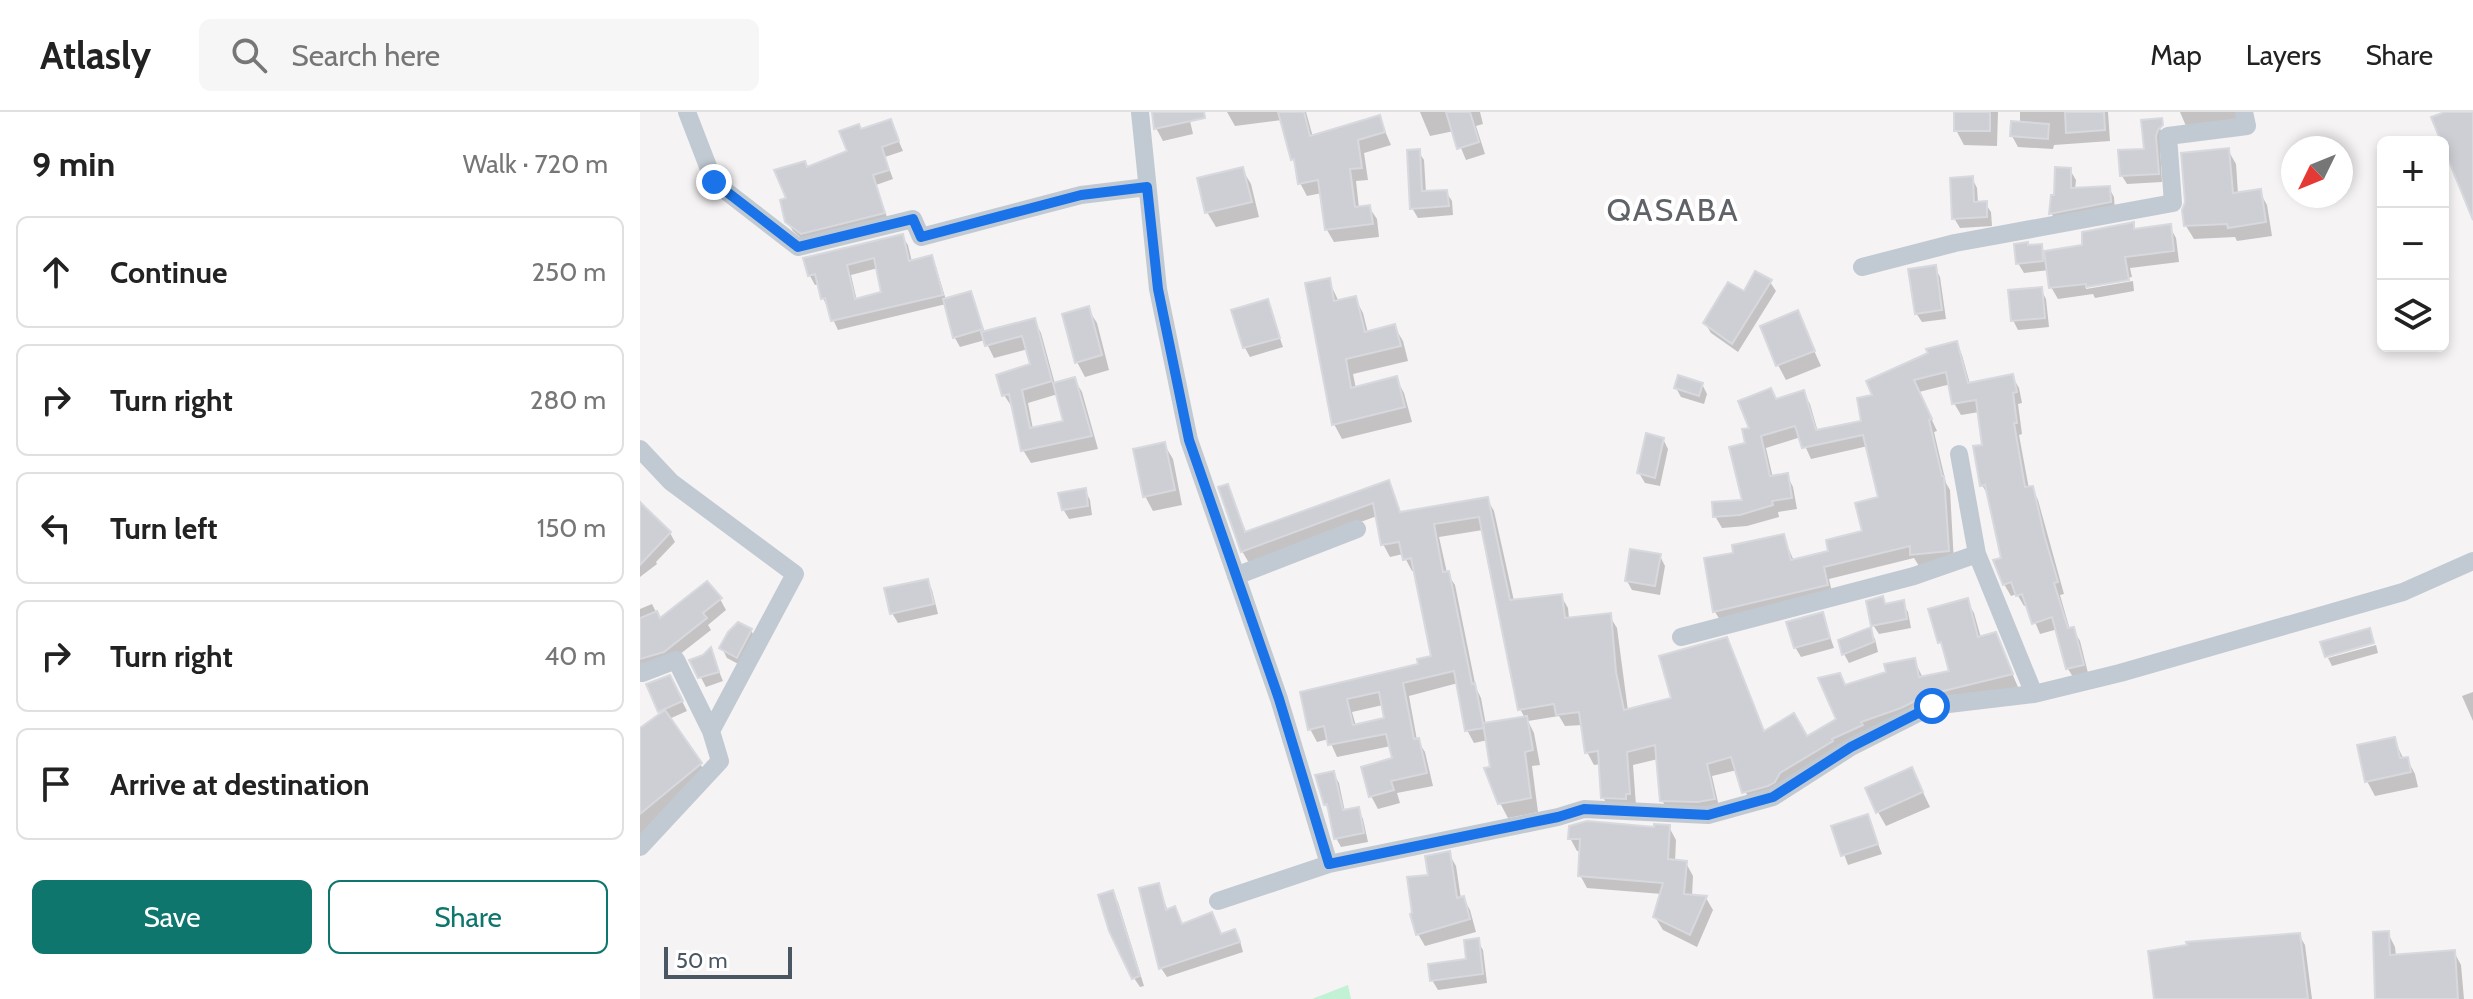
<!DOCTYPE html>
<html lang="en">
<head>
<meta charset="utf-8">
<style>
  :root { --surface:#fff; --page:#f6f6f6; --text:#222; --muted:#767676; --line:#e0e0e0; --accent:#0f766e }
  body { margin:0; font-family:Cabin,sans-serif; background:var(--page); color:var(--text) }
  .controls { position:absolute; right:24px; top:24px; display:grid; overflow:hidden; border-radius:12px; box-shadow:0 4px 12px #0003 }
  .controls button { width:72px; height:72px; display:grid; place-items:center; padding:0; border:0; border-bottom:2px solid var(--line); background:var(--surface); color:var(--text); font:40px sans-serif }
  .compass { position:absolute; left:1641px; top:24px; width:72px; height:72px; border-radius:50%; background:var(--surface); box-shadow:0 4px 12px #0003; rotate:227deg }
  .scale { position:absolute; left:24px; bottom:20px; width:128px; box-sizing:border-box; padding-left:8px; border:4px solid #4a5661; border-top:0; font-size:22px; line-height:28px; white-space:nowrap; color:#4a5661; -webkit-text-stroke:6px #fff; paint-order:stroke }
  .stop { position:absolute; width:24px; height:24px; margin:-18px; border:6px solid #1a73e8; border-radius:50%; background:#fff }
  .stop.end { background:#1a73e8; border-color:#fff; box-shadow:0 2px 8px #0008 }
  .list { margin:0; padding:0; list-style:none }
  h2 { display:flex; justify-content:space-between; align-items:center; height:104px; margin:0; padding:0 32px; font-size:34px }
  h2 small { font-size:26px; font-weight:400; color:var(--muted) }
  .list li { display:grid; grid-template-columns:52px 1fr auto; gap:24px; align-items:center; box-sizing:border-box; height:112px; margin:0 16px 16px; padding:0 16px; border:2px solid var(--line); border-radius:12px }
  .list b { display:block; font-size:30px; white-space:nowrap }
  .list em { font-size:26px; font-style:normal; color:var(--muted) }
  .actions { display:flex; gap:16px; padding:24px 32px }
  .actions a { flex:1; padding:18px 0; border:2px solid var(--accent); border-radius:12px; text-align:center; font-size:28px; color:var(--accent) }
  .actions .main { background:var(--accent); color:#fff }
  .icon { flex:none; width:44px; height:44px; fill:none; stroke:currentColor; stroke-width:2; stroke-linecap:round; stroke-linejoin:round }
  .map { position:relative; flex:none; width:1833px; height:887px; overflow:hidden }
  header { display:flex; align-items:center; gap:48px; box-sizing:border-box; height:112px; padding:0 40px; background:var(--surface); border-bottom:2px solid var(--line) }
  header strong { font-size:38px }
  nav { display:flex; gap:44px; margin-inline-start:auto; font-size:28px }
  .search { width:560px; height:72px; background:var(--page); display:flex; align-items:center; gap:20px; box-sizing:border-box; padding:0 28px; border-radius:12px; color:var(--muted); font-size:30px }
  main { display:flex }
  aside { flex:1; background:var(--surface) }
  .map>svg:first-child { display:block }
</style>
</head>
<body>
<header>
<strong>Atlasly</strong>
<div class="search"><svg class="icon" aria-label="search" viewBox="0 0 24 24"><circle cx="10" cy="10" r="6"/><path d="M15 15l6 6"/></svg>Search here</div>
<nav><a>Map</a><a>Layers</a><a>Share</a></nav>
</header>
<main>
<aside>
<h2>9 min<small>Walk · 720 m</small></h2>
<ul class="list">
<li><svg class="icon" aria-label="ahead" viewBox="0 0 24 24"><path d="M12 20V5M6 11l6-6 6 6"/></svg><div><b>Continue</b></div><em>250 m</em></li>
<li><svg class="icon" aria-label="right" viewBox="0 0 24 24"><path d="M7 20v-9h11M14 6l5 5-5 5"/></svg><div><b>Turn right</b></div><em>280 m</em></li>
<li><svg class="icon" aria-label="left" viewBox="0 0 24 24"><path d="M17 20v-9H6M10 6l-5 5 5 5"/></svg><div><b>Turn left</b></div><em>150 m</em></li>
<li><svg class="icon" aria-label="right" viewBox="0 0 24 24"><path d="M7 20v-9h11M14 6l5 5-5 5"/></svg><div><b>Turn right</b></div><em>40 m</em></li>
<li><svg class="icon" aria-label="arrive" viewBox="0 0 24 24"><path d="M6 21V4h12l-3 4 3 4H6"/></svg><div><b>Arrive at destination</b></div></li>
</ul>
<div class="actions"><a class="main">Save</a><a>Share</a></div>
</aside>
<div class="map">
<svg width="1833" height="887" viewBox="0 0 1833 887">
  <rect width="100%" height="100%" fill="#f5f3f3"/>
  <path fill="#c3f1d5" d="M 708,873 L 711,887 L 672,887 Z"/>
  <path fill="#0003" fill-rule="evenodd" d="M 514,0 L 548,0 L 553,22 L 523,29 L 516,16 Z
    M 587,0 L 666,0 L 673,25 L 739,5 L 751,33 L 724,41 L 728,68 L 716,69 L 719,96 L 729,95 L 737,107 L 739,125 L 694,130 L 687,118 L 682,81 L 667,84 L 660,71 L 642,8 L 595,14 Z
    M 780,0 L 840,0 L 843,12 L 836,14 L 845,42 L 826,48 L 814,19 L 790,24 Z
    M 1316,0 L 1358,0 L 1357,34 L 1324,33 L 1316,18 Z
    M 1380,0 L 1468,0 L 1470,29 L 1414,33 L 1413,37 L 1378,35 L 1372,24 L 1380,11 Z
    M 1540,0 L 1597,0 L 1598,13 L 1549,21 Z
    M 1516,8 L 1524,25 L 1520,34 L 1522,70 L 1487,72 L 1482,64 L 1506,39 Z
    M 250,9 L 263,39 L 245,45 L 253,67 L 236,73 L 249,111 L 167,131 L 153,119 L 147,109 L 149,87 L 167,58 L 209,40 L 221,19 Z
    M 1588,38 L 1596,52 L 1598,82 L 1619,79 L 1627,93 L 1632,124 L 1597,129 L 1595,125 L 1554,127 L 1546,114 L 1547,90 Z
    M 778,39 L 784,48 L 786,81 L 806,80 L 812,89 L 813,103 L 778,106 L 772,96 Z
    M 602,57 L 611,72 L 619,105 L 576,115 L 567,100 Z
    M 1430,58 L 1436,68 L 1435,78 L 1469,76 L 1474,85 L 1475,100 L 1417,110 L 1411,101 L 1416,85 Z
    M 1332,66 L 1337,76 L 1338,91 L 1345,91 L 1351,100 L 1352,114 L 1320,116 L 1314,106 Z
    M 1493,113 L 1496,118 L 1530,115 L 1536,126 L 1539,150 L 1490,156 L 1492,165 L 1446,173 L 1446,177 L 1493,169 L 1494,179 L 1455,186 L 1453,182 L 1418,187 L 1411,175 L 1409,158 L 1384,161 L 1378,151 L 1389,135 L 1401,134 L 1405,141 L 1445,135 Z
    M 262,124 L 268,133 L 272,150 L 291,145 L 296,155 L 306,188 L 330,182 L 345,221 L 394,208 L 401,221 L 415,272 L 434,267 L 442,280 L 458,337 L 391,351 L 383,338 L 374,295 L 372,295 L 364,283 L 393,254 L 388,237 L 354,246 L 345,228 L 320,235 L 315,226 L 306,192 L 198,218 L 183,186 L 179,172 L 175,173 L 170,164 L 165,148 ZM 238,156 L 244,182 L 217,189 L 211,163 ZM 418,282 L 426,311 L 393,317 L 388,291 Z
    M 1295,156 L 1300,165 L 1306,207 L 1282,210 L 1276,201 Z
    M 689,169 L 699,190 L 715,186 L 723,201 L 728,221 L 754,214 L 763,229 L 768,249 L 713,262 L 716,277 L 756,266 L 764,281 L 772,310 L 702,327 L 694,312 Z
    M 1130,170 L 1136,179 L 1098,240 L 1071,221 L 1065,211 L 1104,182 Z
    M 1401,178 L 1406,187 L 1409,215 L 1378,218 L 1373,208 Z
    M 627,190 L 643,235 L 610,245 L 605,236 Z
    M 448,197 L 457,211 L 469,258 L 445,265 L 437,250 Z
    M 1157,201 L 1181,254 L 1146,268 L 1138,253 Z
    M 1316,231 L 1322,243 L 1330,272 L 1372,264 L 1379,276 L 1382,291 L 1378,292 L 1382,322 L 1379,323 L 1389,377 L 1392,376 L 1398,388 L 1424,482 L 1420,483 L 1430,518 L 1433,517 L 1440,529 L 1449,565 L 1435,568 L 1428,557 L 1418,517 L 1400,522 L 1388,493 L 1384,494 L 1377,482 L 1371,484 L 1364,472 L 1364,447 L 1349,385 L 1342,373 L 1344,334 L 1339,300 L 1321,303 L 1314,291 L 1311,272 L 1279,280 L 1297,319 L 1294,320 L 1306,371 L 1310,378 L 1314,451 L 1279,454 L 1274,446 L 1189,467 L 1193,485 L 1082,511 L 1075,500 L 1066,447 L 1096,442 L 1143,424 L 1154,449 L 1191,440 L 1224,420 L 1241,387 L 1228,334 L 1171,347 L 1161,325 L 1126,336 L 1133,366 L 1147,363 L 1153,375 L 1157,397 L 1138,400 L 1139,405 L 1107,414 L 1082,416 L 1075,404 L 1104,390 L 1108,332 L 1111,317 L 1136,289 L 1163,281 L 1170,292 L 1178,320 L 1223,311 L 1235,285 Z
    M 1062,272 L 1067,282 L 1064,292 L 1041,285 L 1036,276 Z
    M 1023,327 L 1028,337 L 1020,374 L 1005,371 L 999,361 Z
    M 524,332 L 533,347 L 542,393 L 513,399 L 505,384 Z
    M 748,371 L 761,401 L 847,387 L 854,399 L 874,489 L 921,484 L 928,496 L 929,507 L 969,503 L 977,516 L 988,599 L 1033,588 L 1086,528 L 1125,621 L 1167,626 L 1198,607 L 1206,575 L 1248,562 L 1274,548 L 1283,566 L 1311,560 L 1291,498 L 1327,489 L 1334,501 L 1341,526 L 1355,522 L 1378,575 L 1294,595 L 1111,693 L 1097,658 L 1072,664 L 1080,699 L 1029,701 L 1022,688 L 1018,647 L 993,653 L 996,694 L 970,698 L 963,685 L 961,652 L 954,653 L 947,640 L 943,613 L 925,614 L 919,604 L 888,609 L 894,621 L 900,653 L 892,654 L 898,700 L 868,706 L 860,691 L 848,628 L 834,631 L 827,618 L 818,571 L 769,584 L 777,628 L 785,640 L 793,674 L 757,681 L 760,691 L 738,697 L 731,684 L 754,648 L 751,634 L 697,645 L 689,627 L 677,630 L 670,617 L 662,582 L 780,553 L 793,545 L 776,459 L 772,459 L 763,442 L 750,445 L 743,432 L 737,404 L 609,451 L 602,439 L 587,374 L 607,422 ZM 843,418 L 880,597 L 885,606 L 846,613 L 841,586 L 836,576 L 815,473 L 807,461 L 799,425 ZM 743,593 L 746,607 L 716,614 L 712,600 Z
    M 445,378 L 450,388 L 452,403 L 429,407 L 423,397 Z
    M 0,393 L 30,421 L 35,430 L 16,450 L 17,452 L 0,465 Z
    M 1020,444 L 1025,454 L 1020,483 L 992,478 L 987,469 Z
    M 287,469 L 292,478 L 298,502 L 258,511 L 252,501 Z
    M 80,487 L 86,498 L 68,513 L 71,518 L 30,550 L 0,560 L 0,497 L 12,492 L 20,508 Z
    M 1242,487 L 1246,493 L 1262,490 L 1268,500 L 1271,516 L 1239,522 L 1233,513 Z
    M 1182,502 L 1194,536 L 1161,545 L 1155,535 Z
    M 111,518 L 116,528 L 102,554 L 87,546 L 82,536 Z
    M 1230,518 L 1235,527 L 1238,540 L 1209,551 L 1204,542 Z
    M 1736,533 L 1738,541 L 1692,554 L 1688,546 Z
    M 70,538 L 83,569 L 66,575 L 52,549 L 64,544 Z
    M 9,573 L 35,575 L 47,599 L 29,607 L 67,662 L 0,732 L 0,632 L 22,603 Z
    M 1833,580 L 1833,609 L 1822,584 Z
    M 1754,627 L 1764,648 L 1767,647 L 1775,662 L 1778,675 L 1735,684 L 1727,669 Z
    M 693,661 L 699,671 L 705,700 L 718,697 L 723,707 L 728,730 L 701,735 L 696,726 L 691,702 L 685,692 Z
    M 1279,672 L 1290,695 L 1246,714 L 1238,700 Z
    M 1227,704 L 1242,742 L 1208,753 L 1194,715 Z
    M 1029,715 L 1036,728 L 1035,750 L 1046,751 L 1053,764 L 1052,784 L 1066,786 L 1073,798 L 1057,835 L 1023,818 L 1015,805 L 1022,782 L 947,776 L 940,763 L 941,739 L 937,739 L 930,726 Z
    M 809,742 L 816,754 L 821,787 L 823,786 L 830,798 L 836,820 L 785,834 L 778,822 L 790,764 Z
    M 518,773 L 528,799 L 542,813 L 600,829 L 603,840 L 527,865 L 521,856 Z
    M 472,781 L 478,790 L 504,874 L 500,875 L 494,866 Z
    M 1748,821 L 1755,835 L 1756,844 L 1814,840 L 1821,853 L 1824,887 L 1738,887 Z
    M 1659,823 L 1665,833 L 1672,887 L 1517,887 Z
    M 837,828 L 843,838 L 847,871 L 798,878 L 792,868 L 828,849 Z"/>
  <path fill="#cdcfd5" stroke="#d7d9de" stroke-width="2" fill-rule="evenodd" d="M 512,0 L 564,0 L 565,6 L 514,17 Z
    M 638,0 L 664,0 L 670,24 L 740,3 L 745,20 L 718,28 L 722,56 L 710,57 L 715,95 L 730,93 L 733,112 L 685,118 L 678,68 L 658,72 L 654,47 L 651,48 Z
    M 806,0 L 830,0 L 839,30 L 817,37 Z
    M 1314,0 L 1350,0 L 1350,19 L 1314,19 Z
    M 1425,0 L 1464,0 L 1465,18 L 1426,21 Z
    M 1805,0 L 1833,0 L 1833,108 L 1791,5 Z
    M 1522,6 L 1523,13 L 1518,18 L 1516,24 L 1519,62 L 1480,64 L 1478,38 L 1504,37 L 1501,8 Z
    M 251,7 L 259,29 L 242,35 L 249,58 L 233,63 L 245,101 L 161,122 L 145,110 L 140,88 L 146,86 L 134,58 L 165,49 L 167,55 L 207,39 L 199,19 L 219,12 L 221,17 Z
    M 1371,9 L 1409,12 L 1408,27 L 1370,24 Z
    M 1589,36 L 1593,81 L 1621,77 L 1626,110 L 1588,116 L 1587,112 L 1544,114 L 1542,98 L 1545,90 L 1541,41 Z
    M 780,37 L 782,79 L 807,78 L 809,94 L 770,97 L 767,38 Z
    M 603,55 L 612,90 L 565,101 L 557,66 Z
    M 1415,55 L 1431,56 L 1431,76 L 1470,74 L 1471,90 L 1409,102 L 1411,83 L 1414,83 Z
    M 1333,64 L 1334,90 L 1347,89 L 1347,105 L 1312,107 L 1310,66 Z
    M 1494,110 L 1494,117 L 1531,112 L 1534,139 L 1485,145 L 1489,168 L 1446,175 L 1446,172 L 1409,176 L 1404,139 L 1442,133 L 1442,120 Z
    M 263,122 L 269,149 L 292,143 L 303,183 L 191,209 L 185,186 L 181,187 L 175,162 L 168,164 L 163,146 ZM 234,146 L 241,180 L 215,187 L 207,153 Z
    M 1388,130 L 1388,133 L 1402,132 L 1403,149 L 1376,152 L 1374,132 Z
    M 1296,153 L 1302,198 L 1275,202 L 1268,157 Z
    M 1115,159 L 1132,168 L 1092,232 L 1063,211 L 1088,170 L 1104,179 Z
    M 690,166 L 694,189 L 716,184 L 725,220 L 755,212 L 761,234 L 706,247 L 711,276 L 757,264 L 765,295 L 692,313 L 665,171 Z
    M 1402,175 L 1405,206 L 1371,209 L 1368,178 Z
    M 331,179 L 343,217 L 313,226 L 303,187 Z
    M 628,187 L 640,226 L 603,236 L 591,198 Z
    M 449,194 L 462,243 L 435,251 L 422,202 Z
    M 1158,198 L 1175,239 L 1136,254 L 1120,214 Z
    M 395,206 L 412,269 L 382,278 L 390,316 L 423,309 L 413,271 L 435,265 L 452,324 L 381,339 L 369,282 L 362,284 L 356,263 L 390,252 L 382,224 L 345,234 L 341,220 Z
    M 1317,229 L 1328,271 L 1373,262 L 1377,280 L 1373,281 L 1377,311 L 1374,311 L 1385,375 L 1393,374 L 1405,426 L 1418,470 L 1414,471 L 1428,516 L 1434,515 L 1444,553 L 1426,557 L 1412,505 L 1392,512 L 1382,482 L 1376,484 L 1371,470 L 1363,473 L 1353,448 L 1361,446 L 1345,373 L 1340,374 L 1333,334 L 1342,333 L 1336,288 L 1312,292 L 1306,260 L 1274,268 L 1292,307 L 1289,308 L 1302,364 L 1304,364 L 1309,439 L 1270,443 L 1270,434 L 1184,455 L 1188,473 L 1073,500 L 1064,446 L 1093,441 L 1092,433 L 1144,422 L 1151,448 L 1188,439 L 1186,428 L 1222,419 L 1215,391 L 1238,385 L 1223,323 L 1162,336 L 1155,314 L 1121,324 L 1130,364 L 1148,361 L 1152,386 L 1132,389 L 1133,393 L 1100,403 L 1073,405 L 1072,390 L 1102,388 L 1089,335 L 1105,331 L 1102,317 L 1109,316 L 1098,289 L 1131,276 L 1136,287 L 1164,278 L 1176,318 L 1221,309 L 1217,286 L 1232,283 L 1226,269 L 1288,241 L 1286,237 Z
    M 1038,263 L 1063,271 L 1059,284 L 1034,276 Z
    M 1006,321 L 1024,326 L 1015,366 L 997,361 Z
    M 525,330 L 535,378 L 503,385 L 493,337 Z
    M 749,368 L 760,400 L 848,385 L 870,488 L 922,482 L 925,506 L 971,501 L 976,560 L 984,598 L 1031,586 L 1019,544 L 1087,525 L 1124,619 L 1154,601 L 1167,624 L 1196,607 L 1178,566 L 1200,561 L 1205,573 L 1246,560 L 1244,552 L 1275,546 L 1279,565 L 1309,559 L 1301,530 L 1298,531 L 1288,497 L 1328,486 L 1338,525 L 1356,520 L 1373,562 L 1287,583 L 1261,596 L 1221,610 L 1223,613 L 1192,627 L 1193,629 L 1140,661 L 1135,670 L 1128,674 L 1102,681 L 1091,645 L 1067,652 L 1075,687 L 1058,690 L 1020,689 L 1015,633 L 987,640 L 990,682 L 986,682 L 986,687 L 961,686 L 958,639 L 945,641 L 939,600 L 916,603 L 914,592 L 878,598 L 839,405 L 794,412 L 803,460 L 809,459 L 832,572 L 835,571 L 844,616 L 825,619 L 814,559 L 763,571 L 774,627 L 779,626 L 787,661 L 751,669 L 754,678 L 729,685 L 721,655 L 752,646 L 746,622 L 688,633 L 684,614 L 668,618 L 660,580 L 778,552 L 777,547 L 791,544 L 771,446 L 763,448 L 759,430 L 741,433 L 733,391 L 601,440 L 578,375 L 588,372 L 605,420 ZM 739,580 L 744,606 L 713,613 L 707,587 Z
    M 446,376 L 448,394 L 422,398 L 418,381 Z
    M 0,390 L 31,420 L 0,453 Z
    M 990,437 L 1021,442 L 1015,474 L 985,469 Z
    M 288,467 L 294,492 L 250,502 L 244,476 Z
    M 67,469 L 82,486 L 63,501 L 67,506 L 24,540 L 0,547 L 0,506 L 17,499 L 20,506 Z
    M 1243,484 L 1245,492 L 1264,488 L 1267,507 L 1231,514 L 1226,489 Z
    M 1183,500 L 1190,526 L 1154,536 L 1146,510 Z
    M 98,510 L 112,517 L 97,546 L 79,536 L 88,520 Z
    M 1231,515 L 1234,530 L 1202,543 L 1198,528 Z
    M 1730,516 L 1734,531 L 1685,545 L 1680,530 Z
    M 71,535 L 79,560 L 58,566 L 49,548 L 63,543 Z
    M 30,563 L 43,589 L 18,600 L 6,572 Z
    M 25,598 L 62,651 L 0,702 L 0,616 Z
    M 887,604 L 893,638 L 885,640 L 891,686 L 858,692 L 844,656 L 850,655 L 843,611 Z
    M 1755,625 L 1760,646 L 1768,645 L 1771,660 L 1725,670 L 1717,633 Z
    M 1272,655 L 1283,680 L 1236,701 L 1225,676 Z
    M 694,659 L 703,698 L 719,695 L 724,721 L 694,727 L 687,692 L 684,693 L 675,663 Z
    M 1228,702 L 1238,732 L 1201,744 L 1191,714 Z
    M 947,709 L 1014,715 L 1014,712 L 1030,713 L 1028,747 L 1047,749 L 1044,782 L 1067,784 L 1050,823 L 1013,805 L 1023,771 L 938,764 L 940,727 L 928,727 L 929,714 Z
    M 810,739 L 817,786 L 824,784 L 830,807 L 776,823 L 770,802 L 772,801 L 767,765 L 788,763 L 785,744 Z
    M 519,771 L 526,798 L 535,794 L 542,812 L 572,800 L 581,822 L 595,817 L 600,830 L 519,857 L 499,776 Z
    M 473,778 L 500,864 L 492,867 L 469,819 L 458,783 Z
    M 1749,819 L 1750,843 L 1815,838 L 1818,887 L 1735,887 L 1733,820 Z
    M 1660,821 L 1668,887 L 1514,887 L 1508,839 L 1547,833 L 1546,830 Z
    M 839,826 L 843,862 L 790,869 L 788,852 L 826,847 L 824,828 Z"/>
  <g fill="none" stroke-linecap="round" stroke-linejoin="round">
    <path stroke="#c1cad2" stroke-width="18" d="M 47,0 L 74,70 L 158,135 L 273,107 L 281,125 L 441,83 L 507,75
      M 500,0 L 518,177 L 549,328 L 639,587 L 689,752 L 918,705 L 944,697 L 1068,703 L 1133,685 L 1211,635 L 1292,594 L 1394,582 L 1480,561 L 1763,480 L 1833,449
      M 1222,155 L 1315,131 L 1533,91 L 1528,24 L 1607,14 L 1604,0
      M 0,337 L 31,370 L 155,462 L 71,619 L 80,649 L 0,735
      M 1319,342 L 1337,442 L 1394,582
      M 596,464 L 717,417
      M 1041,525 L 1274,464 L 1337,442
      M 0,559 L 2,561 L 36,548 L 71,619
      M 578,789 L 689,752"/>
  </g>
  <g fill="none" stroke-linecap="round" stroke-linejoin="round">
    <path stroke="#1a73e8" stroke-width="10" d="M 74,70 L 158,135 L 273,107 L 281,125 L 441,83 L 507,75 L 518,177 L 549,328 L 639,587 L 689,752 L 918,705 L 944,697 L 1068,703 L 1133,685 L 1211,635 L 1292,594"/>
  </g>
  <g text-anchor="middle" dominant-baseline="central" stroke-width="8" stroke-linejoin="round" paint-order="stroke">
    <g font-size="32" letter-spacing="2" fill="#5f6368" stroke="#fff">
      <text x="1033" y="97">QASABA</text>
    </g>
  </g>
</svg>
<div class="controls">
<button>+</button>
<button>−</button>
<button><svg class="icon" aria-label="layers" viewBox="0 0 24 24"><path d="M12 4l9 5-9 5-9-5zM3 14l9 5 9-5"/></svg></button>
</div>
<svg class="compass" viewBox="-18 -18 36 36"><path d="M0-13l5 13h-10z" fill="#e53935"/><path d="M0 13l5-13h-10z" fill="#767676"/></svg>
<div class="scale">50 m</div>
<div class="stop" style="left:1292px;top:594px"></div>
<div class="stop end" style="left:74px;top:70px"></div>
</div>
</main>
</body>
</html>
